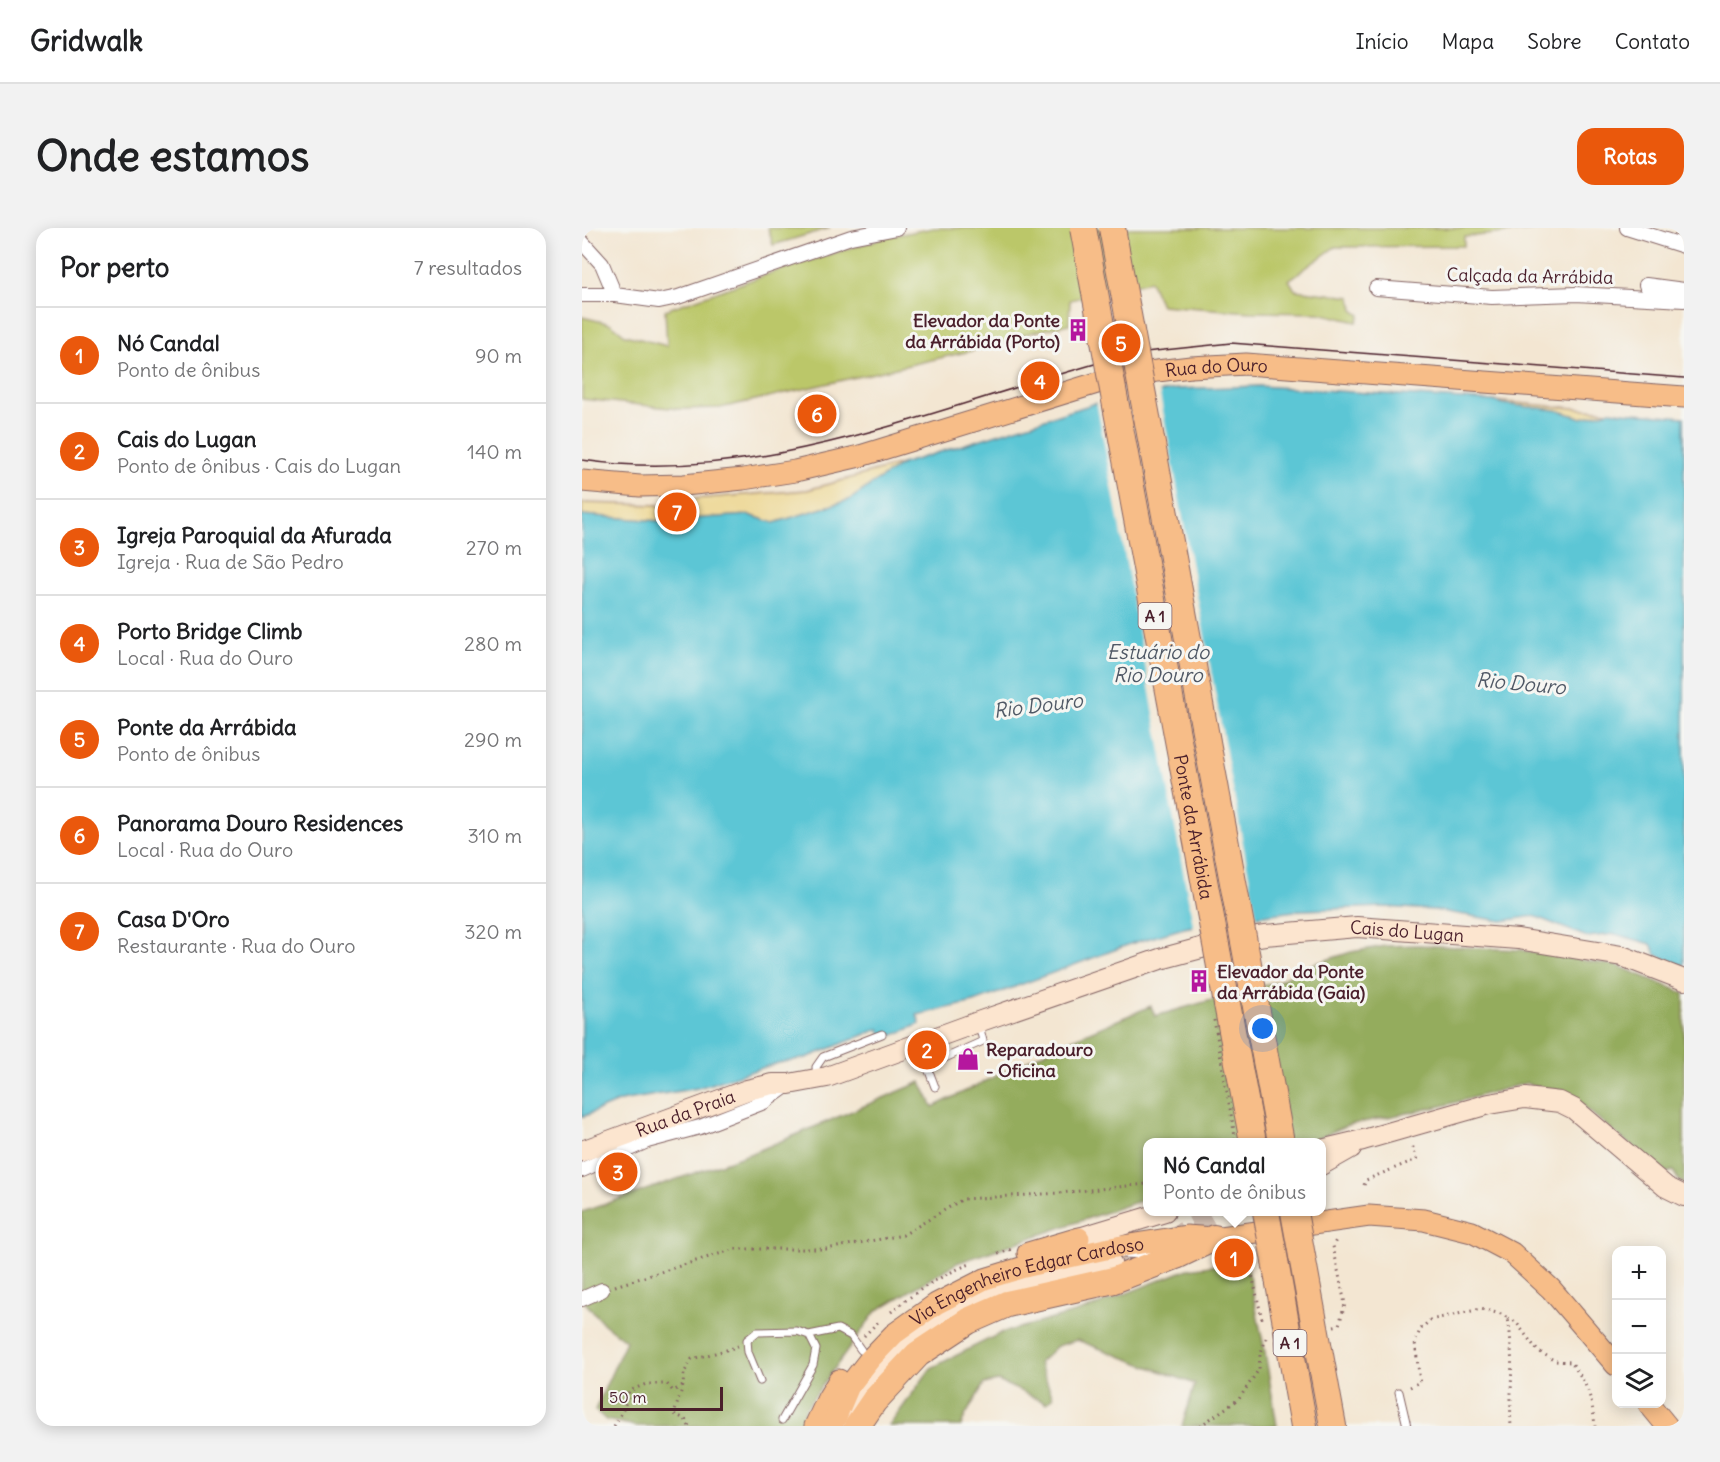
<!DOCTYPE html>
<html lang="pt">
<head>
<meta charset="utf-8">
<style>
  :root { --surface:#fff; --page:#f2f2f2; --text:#202124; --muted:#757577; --line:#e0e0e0; --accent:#ea580c }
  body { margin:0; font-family:Delius,sans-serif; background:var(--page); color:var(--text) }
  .controls { position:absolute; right:18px; bottom:18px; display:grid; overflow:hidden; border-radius:12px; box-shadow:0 3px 15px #0003 }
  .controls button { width:54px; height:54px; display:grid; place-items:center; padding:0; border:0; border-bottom:2px solid var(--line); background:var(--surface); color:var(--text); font:30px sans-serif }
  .scale { position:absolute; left:18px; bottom:15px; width:123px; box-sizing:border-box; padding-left:6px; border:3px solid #4a1f2b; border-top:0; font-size:16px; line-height:21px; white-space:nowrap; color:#4a1f2b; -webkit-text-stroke:4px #f6f6f2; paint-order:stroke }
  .you { position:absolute; left:681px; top:801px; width:21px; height:21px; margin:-15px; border:4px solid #fff; border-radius:50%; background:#1a73e8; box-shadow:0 0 0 9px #1a73e833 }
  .badge { display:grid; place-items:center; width:39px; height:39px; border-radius:50%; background:var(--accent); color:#fff; font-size:20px; font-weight:700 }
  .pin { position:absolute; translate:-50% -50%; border:3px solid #fff; box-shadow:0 2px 6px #0006 }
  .popup { position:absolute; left:561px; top:910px; width:183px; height:78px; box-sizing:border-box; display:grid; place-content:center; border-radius:12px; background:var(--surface); filter:drop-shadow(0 2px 4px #0005); font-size:20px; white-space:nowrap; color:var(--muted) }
  .popup b { font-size:22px; color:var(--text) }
  .popup::after { content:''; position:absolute; left:50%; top:100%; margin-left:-12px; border:12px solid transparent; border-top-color:var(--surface) }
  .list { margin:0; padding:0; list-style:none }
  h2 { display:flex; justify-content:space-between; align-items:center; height:78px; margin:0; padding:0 24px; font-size:26px }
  h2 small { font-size:20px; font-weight:400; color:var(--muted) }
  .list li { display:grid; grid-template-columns:39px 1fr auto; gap:18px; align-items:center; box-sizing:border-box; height:96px; padding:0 24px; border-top:2px solid var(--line) }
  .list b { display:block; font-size:22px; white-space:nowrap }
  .list p { margin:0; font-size:20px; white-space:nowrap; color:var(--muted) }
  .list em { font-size:20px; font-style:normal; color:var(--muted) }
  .icon { flex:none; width:33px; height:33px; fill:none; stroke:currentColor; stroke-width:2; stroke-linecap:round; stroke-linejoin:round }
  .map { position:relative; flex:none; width:1102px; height:1198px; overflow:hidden; border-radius:18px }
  header { display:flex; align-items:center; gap:36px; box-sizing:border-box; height:84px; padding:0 30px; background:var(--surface); border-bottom:2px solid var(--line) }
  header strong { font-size:28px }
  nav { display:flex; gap:33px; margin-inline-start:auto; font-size:21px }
  .intro { display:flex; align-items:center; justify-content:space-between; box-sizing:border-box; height:144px; padding:0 36px }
  h1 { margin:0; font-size:42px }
  .button { padding:15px 27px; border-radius:18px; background:var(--accent); color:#fff; font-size:21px; font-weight:700 }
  main { display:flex; gap:36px; padding:0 36px }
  aside { flex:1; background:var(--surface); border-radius:18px; box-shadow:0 3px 15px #0003 }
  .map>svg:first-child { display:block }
</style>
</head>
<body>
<header>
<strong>Gridwalk</strong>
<nav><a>Início</a><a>Mapa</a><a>Sobre</a><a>Contato</a></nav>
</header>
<div class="intro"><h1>Onde estamos</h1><a class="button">Rotas</a></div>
<main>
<aside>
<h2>Por perto<small>7 resultados</small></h2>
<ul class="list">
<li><span class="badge">1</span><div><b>Nó Candal</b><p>Ponto de ônibus</p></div><em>90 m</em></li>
<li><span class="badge">2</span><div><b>Cais do Lugan</b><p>Ponto de ônibus · Cais do Lugan</p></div><em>140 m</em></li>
<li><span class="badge">3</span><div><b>Igreja Paroquial da Afurada</b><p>Igreja · Rua de São Pedro</p></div><em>270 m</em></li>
<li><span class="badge">4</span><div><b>Porto Bridge Climb</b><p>Local · Rua do Ouro</p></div><em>280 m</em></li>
<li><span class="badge">5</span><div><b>Ponte da Arrábida</b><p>Ponto de ônibus</p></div><em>290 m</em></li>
<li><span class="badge">6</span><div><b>Panorama Douro Residences</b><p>Local · Rua do Ouro</p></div><em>310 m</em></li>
<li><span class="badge">7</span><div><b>Casa D'Oro</b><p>Restaurante · Rua do Ouro</p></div><em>320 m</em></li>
</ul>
</aside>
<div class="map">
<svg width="1102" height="1198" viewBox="0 0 1102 1198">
  <rect width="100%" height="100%" fill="#f6f6f2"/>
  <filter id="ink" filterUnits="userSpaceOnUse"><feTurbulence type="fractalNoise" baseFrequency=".0167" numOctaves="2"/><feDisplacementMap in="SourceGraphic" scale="12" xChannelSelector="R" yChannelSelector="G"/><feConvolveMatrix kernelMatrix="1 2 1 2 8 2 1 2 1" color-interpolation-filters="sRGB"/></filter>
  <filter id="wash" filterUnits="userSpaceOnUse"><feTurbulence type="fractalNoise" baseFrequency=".008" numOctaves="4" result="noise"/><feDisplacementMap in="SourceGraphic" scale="24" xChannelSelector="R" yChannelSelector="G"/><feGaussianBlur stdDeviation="1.35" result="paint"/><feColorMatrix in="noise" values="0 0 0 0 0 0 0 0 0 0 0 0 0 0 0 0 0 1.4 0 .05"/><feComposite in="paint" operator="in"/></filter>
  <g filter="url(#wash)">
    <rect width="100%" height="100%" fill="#f3e6d2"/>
    <path fill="#bbc769" stroke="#82734a" stroke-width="1.5" d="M 186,0 L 248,0 L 191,17 Z
      M 352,0 L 974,0 L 882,9 L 882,18 L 753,19 L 707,52 L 713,62 L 769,69 L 771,82 L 778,87 L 775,94 L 737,85 L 669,84 L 579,77 L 568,53 L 488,72 L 487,96 L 440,107 L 437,112 L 138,180 L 98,181 L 0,171 L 0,89 L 29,96 L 43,107 L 85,118 L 83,82 L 192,44 L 304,9 Z"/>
    <path fill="#94ac5d" stroke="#6f6644" stroke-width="1.5" d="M 836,717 L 939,722 L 1036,738 L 1102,765 L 1102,957 L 1096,951 L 1091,943 L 1084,945 L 1033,905 L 994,872 L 983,865 L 944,855 L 860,878 L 766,897 L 727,914 L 565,914 L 565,971 L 545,977 L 375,1035 L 294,1083 L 223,1181 L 219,1198 L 55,1198 L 24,1192 L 13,1182 L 44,1113 L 22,1096 L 0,1071 L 0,984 L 173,924 L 339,854 L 351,879 L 477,817 L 569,778 L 573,788 L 697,753 L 723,739 L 769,724 L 804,718 Z
      M 664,1033 L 683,1124 L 695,1198 L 600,1198 L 613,1156 L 495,1112 L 475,1118 L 457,1135 L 471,1169 L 465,1175 L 416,1153 L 402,1156 L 383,1188 L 379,1198 L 307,1198 L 349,1140 L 419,1105 L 500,1083 L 606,1041 Z"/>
    <path fill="#eeda9e" stroke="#9c7c64" stroke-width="1.5" d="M 911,173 L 1027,183 L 1000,190 L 974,182 L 921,176 Z
      M 320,236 L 267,272 L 192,295 L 167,287 L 112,291 L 111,271 L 225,262 Z
      M 0,275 L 77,277 L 77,293 L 0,287 Z"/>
    <path fill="#5bc6d5" stroke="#527280" stroke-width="1.5" d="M 677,158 L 911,173 L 921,176 L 974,182 L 1000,190 L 1027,183 L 1102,189 L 1102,738 L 1074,727 L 1069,716 L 1033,706 L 1005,709 L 952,688 L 920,693 L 852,682 L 803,679 L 720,682 L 644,692 L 602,700 L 551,715 L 392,774 L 335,787 L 338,796 L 302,811 L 297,801 L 224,830 L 196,835 L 116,860 L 38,873 L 0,889 L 0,287 L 77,293 L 78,295 L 92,294 L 92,292 L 167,287 L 192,295 L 267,272 L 320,236 L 511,176 L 595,161 Z"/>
    <path fill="#f3e6d2" d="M 577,161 L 675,691 L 612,702 L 514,172 Z"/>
  </g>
  <g filter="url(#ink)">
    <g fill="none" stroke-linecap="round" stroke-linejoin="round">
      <path stroke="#d1beb1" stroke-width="20" stroke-dasharray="20 10" stroke-linecap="butt" d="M 529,1035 L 593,1008 L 636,984"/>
      <g stroke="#856565" stroke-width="9">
        <path id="lane" d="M 235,848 L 234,839 L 241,829 L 300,806
          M 353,859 L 345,838 L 401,813 L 397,797
          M 541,1026 L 569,1027
          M 227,1107 L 256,1101 L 269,1108 L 279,1122
          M 178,1153 L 166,1124 L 165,1112 L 175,1104 L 215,1103 L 227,1107 L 234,1121 L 231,1137 L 200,1192
          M 817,1164 L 825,1198"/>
      </g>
      <g stroke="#856565" stroke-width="16">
        <path id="street" d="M 1045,0 L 1102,18
          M 0,14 L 20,36 L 33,67
          M 1064,57 L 1102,62
          M 794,60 L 910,69 L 994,66 L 1102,72
          M 0,67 L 33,67 L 77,73 L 96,69 L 269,9 L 315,0
          M 0,942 L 65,913 L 118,899 L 182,874 L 207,856
          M 0,1071 L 20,1062"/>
      </g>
      <g stroke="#856565" stroke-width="22">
        <g id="secondary">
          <path d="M 739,922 L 781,912 L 907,876 L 943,870 L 978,874 L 992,881 L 1084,959 L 1102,968"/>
          <path id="s1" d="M 0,923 L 165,862 L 191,856 L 207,856 L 245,849 L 396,794 L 578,731 L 649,712 L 683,707 L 775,699 L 936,711 L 1040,728 L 1102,752"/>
          <path d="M 739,937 L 769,920"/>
          <path d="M 497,1010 L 583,984"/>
          <path d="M 258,1189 C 279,1161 301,1133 328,1110 C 384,1062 460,1051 529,1035"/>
        </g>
      </g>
      <g stroke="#856565" stroke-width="23">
        <g id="primary">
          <path id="s2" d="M 0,253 L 58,258 L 102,257 L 161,251 L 213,243 L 278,228 L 541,147 L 609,139 L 664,136 L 1102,169"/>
          <path d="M 446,1025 L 497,1010"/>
          <path d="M 1067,1176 L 1085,1198"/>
          <path d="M 233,1198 L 246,1170 L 257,1152"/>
          <path id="s3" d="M 250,1198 L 267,1158 L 288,1131 L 312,1106 L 354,1076 L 403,1051 L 442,1039 L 528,1020 L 604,1008 L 632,1010 L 787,988 L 842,992 L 890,1004 L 930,1025 L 969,1061 L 1034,1137"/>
        </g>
      </g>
      <g stroke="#856565" stroke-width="28">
        <path id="highway" d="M 645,776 L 671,914
          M 720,1028 L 751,1198
          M 693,1033 L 722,1198
          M 275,1198 L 292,1173 L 336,1126 L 386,1093 L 425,1076 L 532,1052 L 594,1028 L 632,1010"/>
      </g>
      <path stroke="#856565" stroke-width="3" stroke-dasharray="1.5 4.5" stroke-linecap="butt" d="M 782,957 L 784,952 L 835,931 L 830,917
        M 665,1025 L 681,1095
        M 416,1026 L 430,1021
        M 33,1058 L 153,1021 L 244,1021 L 321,1007 L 381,971 L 478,965 L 565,956
        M 309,1084 C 333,1064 359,1047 388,1036
        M 926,1090 L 934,1094 L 955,1122 L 973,1133 L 989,1134 C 1006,1157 1010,1170 1013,1198
        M 752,1098 L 757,1097 L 763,1076 L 751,1018 L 755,1010
        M 282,1108 L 297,1093
        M 101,1158 L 92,1186 L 103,1191 L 107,1198
        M 828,1159 L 838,1154 L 833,1114 L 838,1102 L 848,1092 L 899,1081 L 919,1086 L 926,1090 C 930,1114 930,1140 929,1165 C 929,1176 928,1187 929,1198
        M 32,1198 L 42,1180 L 47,1163 L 64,1156 L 85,1156 L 91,1163 L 101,1158 L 102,1145 L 110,1131 L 148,1121 L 156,1118
        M 618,1198 L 657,1171 L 677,1141 L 678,1127 L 685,1108"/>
      <use href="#lane" stroke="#fff" stroke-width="7"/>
      <use href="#street" stroke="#fff" stroke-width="14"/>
      <use href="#secondary" stroke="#fce5cf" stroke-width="20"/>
      <use href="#primary" stroke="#f7bd88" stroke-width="21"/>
      <use href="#highway" stroke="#f7bd88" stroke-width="26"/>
      <path stroke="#4a1f2b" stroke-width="1.5" d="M 0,232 C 135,252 267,212 394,172 C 439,158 484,144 530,131 L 563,124 L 649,115 L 1102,150"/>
      <g stroke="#856565" stroke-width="28" stroke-linecap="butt">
        <g id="highway-bridge">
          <path id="s4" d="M 501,0 L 645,776"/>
          <path d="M 530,0 L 699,914"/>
          <path d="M 684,984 L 693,1033"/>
          <path d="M 712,984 L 720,1028"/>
        </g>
      </g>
      <path stroke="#856565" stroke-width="3" stroke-dasharray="1.5 4.5" stroke-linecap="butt" d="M 632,792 L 654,914"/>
      <use href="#highway-bridge" stroke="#f7bd88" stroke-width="26"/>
    </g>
  </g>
  <defs>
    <g id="building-bare" transform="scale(1.8)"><path d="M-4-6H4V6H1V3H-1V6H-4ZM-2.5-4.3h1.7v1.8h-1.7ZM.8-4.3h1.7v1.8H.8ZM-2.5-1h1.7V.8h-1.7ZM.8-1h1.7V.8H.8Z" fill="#b5179e" stroke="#f6f6f2" stroke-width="2.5" paint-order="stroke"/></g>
    <g id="shop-bare" transform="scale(1.8)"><path d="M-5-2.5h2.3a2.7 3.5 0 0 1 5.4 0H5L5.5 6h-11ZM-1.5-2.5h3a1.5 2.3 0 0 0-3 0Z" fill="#b5179e" stroke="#f6f6f2" stroke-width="2.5" paint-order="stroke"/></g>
  </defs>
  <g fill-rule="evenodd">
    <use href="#building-bare" x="496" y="102"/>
    <use href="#building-bare" x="617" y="753"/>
    <use href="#shop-bare" x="386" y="831"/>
  </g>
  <g text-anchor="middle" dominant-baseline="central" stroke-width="6" stroke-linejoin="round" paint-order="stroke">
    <g fill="#f6f6f2" stroke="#7e6067" stroke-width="1.5">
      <rect x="556.5" y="375" width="33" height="26" rx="4.5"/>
      <rect x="691.5" y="1102" width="33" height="26" rx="4.5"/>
    </g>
    <g font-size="16" font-weight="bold" fill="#4a1f2b">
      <text x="573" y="388">A 1</text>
      <text x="708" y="1115">A 1</text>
    </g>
    <g font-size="18" fill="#4a1f2b" stroke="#f6f6f2">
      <text transform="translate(948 48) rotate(1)">Calçada da Arrábida</text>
      <text stroke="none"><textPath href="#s2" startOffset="650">Rua do Ouro</textPath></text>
      <text stroke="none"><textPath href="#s4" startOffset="609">Ponte da Arrábida</textPath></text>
      <text stroke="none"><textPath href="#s1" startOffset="861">Cais do Lugan</textPath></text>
      <text stroke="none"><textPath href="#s1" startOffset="110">Rua da Praia</textPath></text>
      <text stroke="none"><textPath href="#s3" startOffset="258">Via Engenheiro Edgar Cardoso</textPath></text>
    </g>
    <g font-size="18" font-weight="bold" fill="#4a1f2b" stroke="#f6f6f2" text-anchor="start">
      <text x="478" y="92" text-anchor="end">Elevador da Ponte<tspan x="478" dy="21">da Arrábida (Porto)</tspan></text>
      <text x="635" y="743">Elevador da Ponte<tspan x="635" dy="21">da Arrábida (Gaia)</tspan></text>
      <text x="404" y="821">Reparadouro<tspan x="404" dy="21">- Oficina</tspan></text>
    </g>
    <g font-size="20" font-style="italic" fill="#505966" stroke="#f6f6f2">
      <text x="576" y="423">Estuário do<tspan x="576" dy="23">Rio Douro</tspan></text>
      <text transform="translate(939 455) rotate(5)">Rio Douro</text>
      <text transform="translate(456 477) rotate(-7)">Rio Douro</text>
    </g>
  </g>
</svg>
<div class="controls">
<button>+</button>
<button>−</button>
<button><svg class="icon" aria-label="layers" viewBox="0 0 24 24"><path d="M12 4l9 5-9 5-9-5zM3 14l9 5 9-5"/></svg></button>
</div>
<div class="scale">50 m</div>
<div class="you"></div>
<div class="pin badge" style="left:652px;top:1030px">1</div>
<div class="popup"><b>Nó Candal</b>Ponto de ônibus</div>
<div class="pin badge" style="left:345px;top:822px">2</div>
<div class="pin badge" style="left:36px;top:944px">3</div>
<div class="pin badge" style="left:458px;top:153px">4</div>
<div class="pin badge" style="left:539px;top:115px">5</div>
<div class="pin badge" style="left:235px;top:186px">6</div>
<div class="pin badge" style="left:95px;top:284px">7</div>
</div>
</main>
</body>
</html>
